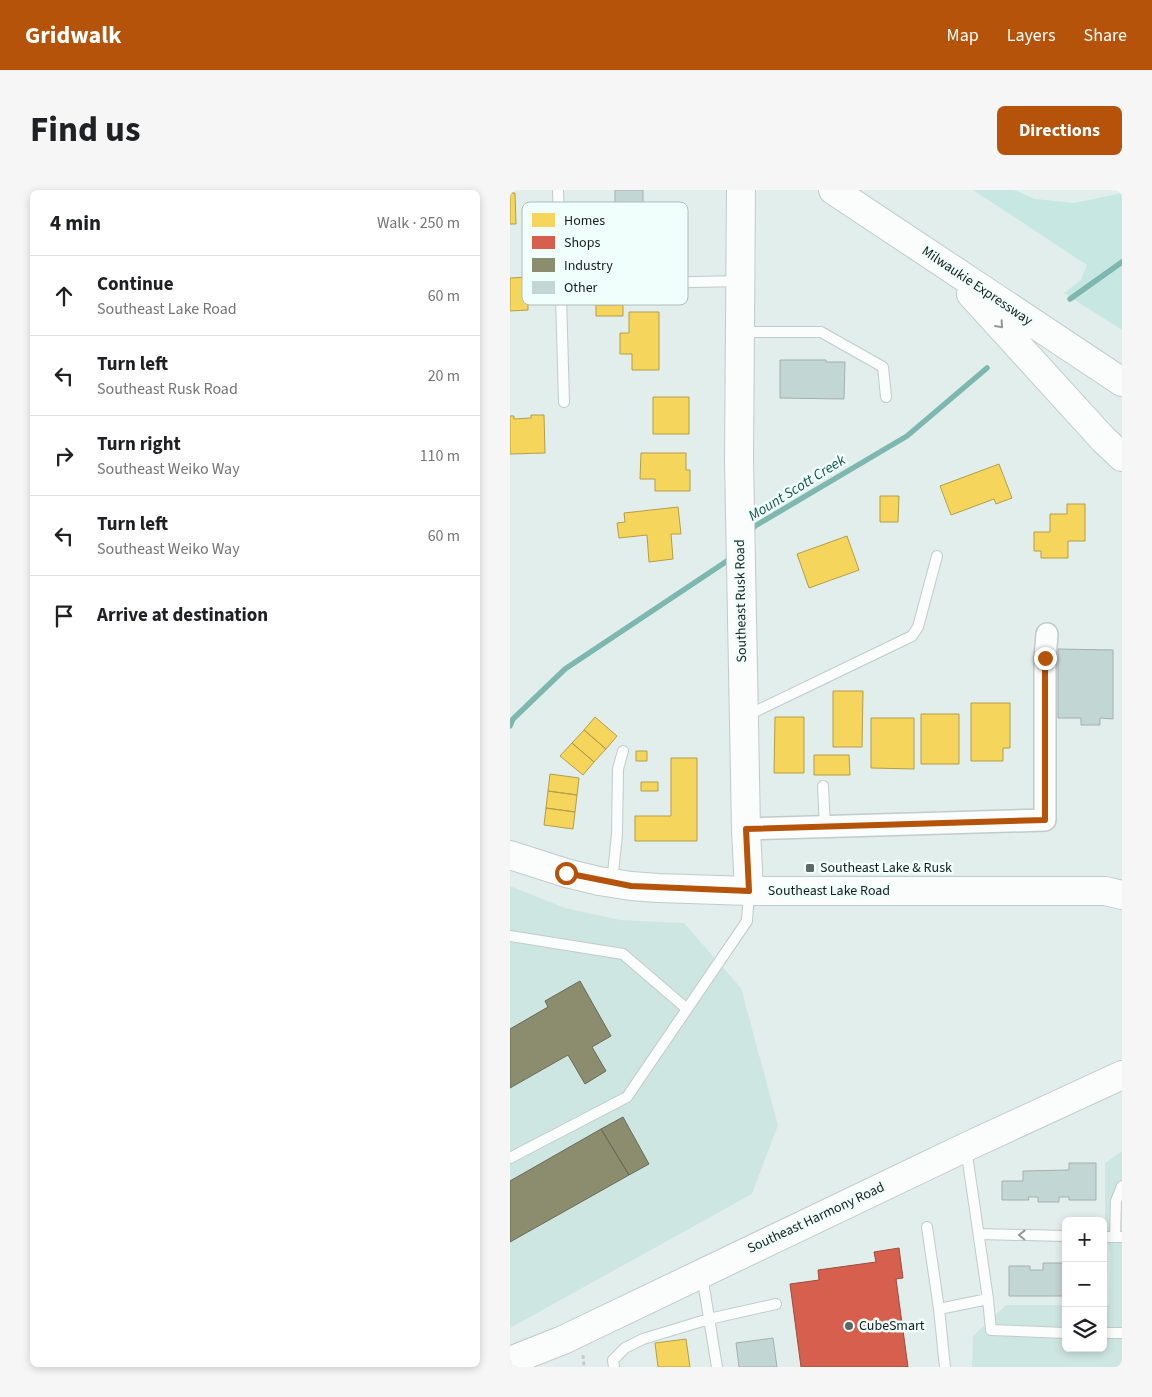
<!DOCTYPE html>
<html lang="en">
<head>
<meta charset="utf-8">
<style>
  :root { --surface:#fff; --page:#f6f6f6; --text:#202124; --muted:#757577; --line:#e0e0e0; --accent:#b45309 }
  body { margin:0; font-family:"Source Sans 3",sans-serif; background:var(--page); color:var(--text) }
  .controls { position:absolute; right:15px; bottom:15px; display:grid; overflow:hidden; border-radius:8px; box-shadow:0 2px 8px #0003 }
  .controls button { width:45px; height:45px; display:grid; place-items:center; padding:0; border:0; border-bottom:1px solid var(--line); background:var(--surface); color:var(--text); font:25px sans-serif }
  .stop { position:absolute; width:15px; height:15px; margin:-11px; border:4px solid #b45309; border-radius:50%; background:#fff }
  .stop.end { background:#b45309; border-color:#fff; box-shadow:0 1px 5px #0008 }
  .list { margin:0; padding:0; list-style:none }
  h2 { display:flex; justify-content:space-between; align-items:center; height:65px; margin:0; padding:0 20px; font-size:21px }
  h2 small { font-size:16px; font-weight:400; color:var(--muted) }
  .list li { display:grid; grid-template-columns:32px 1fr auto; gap:15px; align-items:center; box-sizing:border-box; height:80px; padding:0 20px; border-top:1px solid var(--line) }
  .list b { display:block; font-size:19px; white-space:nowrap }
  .list p { margin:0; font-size:16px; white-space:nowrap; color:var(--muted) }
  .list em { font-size:16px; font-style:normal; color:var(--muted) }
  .icon { flex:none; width:28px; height:28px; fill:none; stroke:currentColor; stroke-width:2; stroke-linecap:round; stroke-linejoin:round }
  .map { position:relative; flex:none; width:612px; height:1177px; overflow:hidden; border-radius:8px }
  header { display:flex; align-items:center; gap:30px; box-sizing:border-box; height:70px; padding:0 25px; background:var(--accent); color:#fff }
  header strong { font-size:24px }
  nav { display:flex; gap:28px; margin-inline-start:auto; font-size:18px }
  .intro { display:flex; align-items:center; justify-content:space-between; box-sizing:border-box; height:120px; padding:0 30px }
  h1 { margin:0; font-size:35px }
  .button { padding:12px 22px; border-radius:8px; background:var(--accent); color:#fff; font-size:18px; font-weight:700 }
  main { display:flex; gap:30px; padding:0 30px }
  aside { flex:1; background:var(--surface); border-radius:8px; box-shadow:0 2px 8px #0003 }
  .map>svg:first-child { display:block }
</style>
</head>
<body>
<header>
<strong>Gridwalk</strong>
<nav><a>Map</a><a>Layers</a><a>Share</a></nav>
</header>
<div class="intro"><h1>Find us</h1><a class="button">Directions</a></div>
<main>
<aside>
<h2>4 min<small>Walk · 250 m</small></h2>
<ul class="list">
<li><svg class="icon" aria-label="ahead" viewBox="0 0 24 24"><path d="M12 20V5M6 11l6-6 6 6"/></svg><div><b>Continue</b><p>Southeast Lake Road</p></div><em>60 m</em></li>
<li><svg class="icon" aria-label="left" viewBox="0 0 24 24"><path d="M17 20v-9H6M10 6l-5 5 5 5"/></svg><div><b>Turn left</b><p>Southeast Rusk Road</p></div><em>20 m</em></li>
<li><svg class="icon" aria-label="right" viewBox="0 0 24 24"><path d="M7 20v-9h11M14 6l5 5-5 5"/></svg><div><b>Turn right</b><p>Southeast Weiko Way</p></div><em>110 m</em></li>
<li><svg class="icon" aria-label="left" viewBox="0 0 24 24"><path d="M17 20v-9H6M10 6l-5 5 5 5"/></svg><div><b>Turn left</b><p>Southeast Weiko Way</p></div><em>60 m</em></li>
<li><svg class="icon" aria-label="arrive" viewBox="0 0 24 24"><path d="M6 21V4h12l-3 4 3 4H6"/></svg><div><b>Arrive at destination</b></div></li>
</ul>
</aside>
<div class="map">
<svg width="612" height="1177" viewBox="0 0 612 1177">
  <rect width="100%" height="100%" fill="#e2eeec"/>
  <path fill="#cee6e2" d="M 0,696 L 55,718 L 110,730 L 174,733 L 231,798 L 268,935 L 242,1004 L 0,1138 Z
    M 612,961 L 612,1177 L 462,1177 L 463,1146 L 496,1115 L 556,1115 L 556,1158 L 593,1158 L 593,1115 L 599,1115 L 600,1064 L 595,1030 L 595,973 Z"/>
  <path fill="#c7e7e3" d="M 463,0 L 504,0 L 525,9 L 564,13 L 612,3 L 612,140 L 554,103 L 571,90 L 577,75 Z"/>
  <path fill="#f6d55c" stroke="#b39e49" d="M 0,3 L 5,3 L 6,34 L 0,34 Z
    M 18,87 L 18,120 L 0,121 L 0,88 Z
    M 86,115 L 113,115 L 113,126 L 86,126 Z
    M 119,122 L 149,122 L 149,180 L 122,180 L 122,164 L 110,164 L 110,143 L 119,143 Z
    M 143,207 L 179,207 L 179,244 L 143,244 Z
    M 21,225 L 34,225 L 35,263 L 0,264 L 0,226 L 4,226 L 4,229 L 21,228 Z
    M 131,263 L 176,263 L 176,280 L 180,280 L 180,301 L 145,301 L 145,289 L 130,289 Z
    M 489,274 L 502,308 L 486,314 L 484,309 L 441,325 L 430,296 Z
    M 370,306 L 389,306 L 388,332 L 370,332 Z
    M 557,314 L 575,314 L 575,351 L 558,351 L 558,368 L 531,368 L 531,361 L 524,361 L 524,342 L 540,342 L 540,324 L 557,324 Z
    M 168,317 L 171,344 L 161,344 L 163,369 L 139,372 L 137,345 L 109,348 L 107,333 L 115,332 L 114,323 Z
    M 337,346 L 349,380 L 299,398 L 287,364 Z
    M 323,501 L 353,501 L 352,557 L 323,557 Z
    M 461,513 L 500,513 L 500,558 L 493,558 L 493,571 L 461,571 Z
    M 411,524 L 449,524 L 449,574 L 411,574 Z
    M 85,527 L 107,546 L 96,559 L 74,540 Z
    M 265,527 L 294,527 L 294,583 L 264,583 Z
    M 361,528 L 404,528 L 404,579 L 361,578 Z
    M 74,540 L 96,559 L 84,572 L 62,553 Z
    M 62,553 L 84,572 L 73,585 L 50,566 Z
    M 126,561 L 137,561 L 137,571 L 126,571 Z
    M 304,565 L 339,565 L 340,585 L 304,585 Z
    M 161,568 L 187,568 L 187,651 L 125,651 L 125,626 L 161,626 Z
    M 40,584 L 69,588 L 67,605 L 38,601 Z
    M 131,592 L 148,592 L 148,601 L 131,601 Z
    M 38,601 L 67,605 L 65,622 L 36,618 Z
    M 36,618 L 65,622 L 63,639 L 34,635 Z
    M 176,1149 L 180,1177 L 148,1177 L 145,1153 Z"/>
  <path fill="#d6604d" stroke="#9c4c3f" d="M 389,1058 L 393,1088 L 386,1089 L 398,1177 L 291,1177 L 280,1094 L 309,1090 L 308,1080 L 366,1072 L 364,1062 Z"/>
  <path fill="#8c8c6e" stroke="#696b56" d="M 70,791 L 101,846 L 82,857 L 96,881 L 75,894 L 58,865 L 0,898 L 0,839 L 38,817 L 35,811 Z
    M 113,927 L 139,974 L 119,985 L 91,939 Z
    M 91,939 L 119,985 L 0,1052 L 0,991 Z"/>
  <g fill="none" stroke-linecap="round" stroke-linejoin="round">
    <path stroke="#7eb7b0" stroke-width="5.5" d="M 560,109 L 612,72
      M 240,342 L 245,336 L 397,246 L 477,178
      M 0,536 L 3,529 L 55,479 L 217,371 L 222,365"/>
  </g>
  <path fill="#c2d6d3" stroke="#a6afad" d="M 105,0 L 133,0 L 133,57 L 109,57 L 109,49 L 100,49 L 100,37 L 91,37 L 91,18 L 105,18 Z
    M 270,170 L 316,170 L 316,172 L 335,172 L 334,209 L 270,208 Z
    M 548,459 L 603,460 L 603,529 L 590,528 L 590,535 L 571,535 L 571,528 L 548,528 Z
    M 559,973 L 586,973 L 586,1010 L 559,1010 L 559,1007 L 549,1007 L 549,1012 L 528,1012 L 528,1007 L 518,1007 L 519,1010 L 492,1010 L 492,991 L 513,991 L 513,981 L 559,980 Z
    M 533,1073 L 554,1073 L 554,1079 L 556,1079 L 556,1106 L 499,1106 L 499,1076 L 520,1076 L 520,1080 L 533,1080 Z
    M 263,1148 L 267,1177 L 229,1177 L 226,1153 Z"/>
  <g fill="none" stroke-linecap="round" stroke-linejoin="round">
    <g stroke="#c1cbc9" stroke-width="12">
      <path id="lane" d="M 48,0 L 54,212
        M 50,95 L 230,91
        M 231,142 L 311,142 L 373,177 L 376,207
        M 236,526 L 402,446 L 408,437 L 427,366
        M 313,596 L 315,637
        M 102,692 L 107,645 L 108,579 L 113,561
        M 0,746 L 113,764 L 177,819
        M 456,958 L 478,1109 L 481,1140 L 556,1143
        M 0,968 L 117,907 L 237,731 L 239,702
        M 417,1037 L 429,1119 L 478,1109
        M 469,1044 L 556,1046
        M 593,1047 L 612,1047
        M 605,1047 L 606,1011 L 612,996
        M 192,1085 L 207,1177
        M 429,1119 L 435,1177
        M 593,1143 L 612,1143
        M 104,1177 L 103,1170 L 115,1158 L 133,1149 L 199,1129 L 266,1114"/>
    </g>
    <g stroke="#c1cbc9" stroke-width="24">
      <path id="street" d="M 236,639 L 535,630 L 535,468 L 537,444"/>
    </g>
    <g stroke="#c1cbc9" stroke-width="30">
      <path id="secondary" d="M 231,0 L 229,269 L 236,639 L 239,701
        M 0,665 L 56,683 L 89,691 L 121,696 L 148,698 L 239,701 L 595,701 L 612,705"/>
    </g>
    <g stroke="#c1cbc9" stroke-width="30">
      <path id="primary" d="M 0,1171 L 53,1150 L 456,957 L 612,885"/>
    </g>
    <g stroke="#c1cbc9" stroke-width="30">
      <path id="highway" d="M 323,0 L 612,192
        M 461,104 L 593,249 L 612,267"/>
    </g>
    <path stroke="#c7cbcb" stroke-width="3" stroke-dasharray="4 2.5" stroke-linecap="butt" d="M 73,1165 L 74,1177"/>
    <use href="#lane" stroke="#fbfcfc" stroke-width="10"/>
    <use href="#street" stroke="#fbfcfc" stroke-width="21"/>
    <use href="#secondary" stroke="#fbfcfc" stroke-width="28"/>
    <use href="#primary" stroke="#fbfcfc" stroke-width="28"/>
    <use href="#highway" stroke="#fbfcfc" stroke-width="28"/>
  </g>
  <defs><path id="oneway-chevron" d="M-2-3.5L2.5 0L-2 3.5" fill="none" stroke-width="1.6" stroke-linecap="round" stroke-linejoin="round" transform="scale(1.25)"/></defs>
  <g stroke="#949898">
    <use href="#oneway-chevron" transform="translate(490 135) rotate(48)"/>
    <use href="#oneway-chevron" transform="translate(512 1045) rotate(-179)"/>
  </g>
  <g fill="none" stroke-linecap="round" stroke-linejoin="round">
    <path stroke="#b45309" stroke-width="6" d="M 56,683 L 121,696 L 239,701 L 236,639 L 535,630 L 535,468"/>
  </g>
  <g fill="#5d6765" stroke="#f1fffc" stroke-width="2">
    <rect x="295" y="673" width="10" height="10" rx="2.5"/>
    <circle cx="339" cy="1136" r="5"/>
  </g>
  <g text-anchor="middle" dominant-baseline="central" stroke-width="5" stroke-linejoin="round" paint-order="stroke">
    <g font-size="14" fill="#161e1d" stroke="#f1fffc">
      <text transform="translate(467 96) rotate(34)">Milwaukie Expressway</text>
      <text transform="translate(231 411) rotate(-91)">Southeast Rusk Road</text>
      <text x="319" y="701">Southeast Lake Road</text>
      <text transform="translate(306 1028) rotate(-25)">Southeast Harmony Road</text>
    </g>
    <g font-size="14" fill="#161e1d" stroke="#f1fffc" text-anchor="start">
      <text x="310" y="678">Southeast Lake &amp; Rusk</text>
      <text x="349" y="1136">CubeSmart</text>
    </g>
    <g font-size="15" font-style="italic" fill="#14564f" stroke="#f1fffc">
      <text transform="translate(287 298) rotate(-32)">Mount Scott Creek</text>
    </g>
  </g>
  <rect x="12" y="12" width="166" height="103" rx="8" fill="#f1fffc" stroke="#afbcb9" stroke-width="1"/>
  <rect x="22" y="23" width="23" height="14" fill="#f6d55c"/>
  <rect x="22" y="46" width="23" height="13" fill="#d6604d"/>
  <rect x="22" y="68" width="23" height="14" fill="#8c8c6e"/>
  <rect x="22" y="91" width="23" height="13" fill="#c2d6d3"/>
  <g font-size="14" fill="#161e1d">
    <text x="54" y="35">Homes</text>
    <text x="54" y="57">Shops</text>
    <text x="54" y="80">Industry</text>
    <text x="54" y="102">Other</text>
  </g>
</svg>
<div class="controls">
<button>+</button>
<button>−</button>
<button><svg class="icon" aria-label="layers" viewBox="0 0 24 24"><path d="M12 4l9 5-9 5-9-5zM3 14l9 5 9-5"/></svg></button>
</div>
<div class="stop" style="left:56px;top:683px"></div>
<div class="stop end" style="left:535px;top:468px"></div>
</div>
</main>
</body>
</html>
